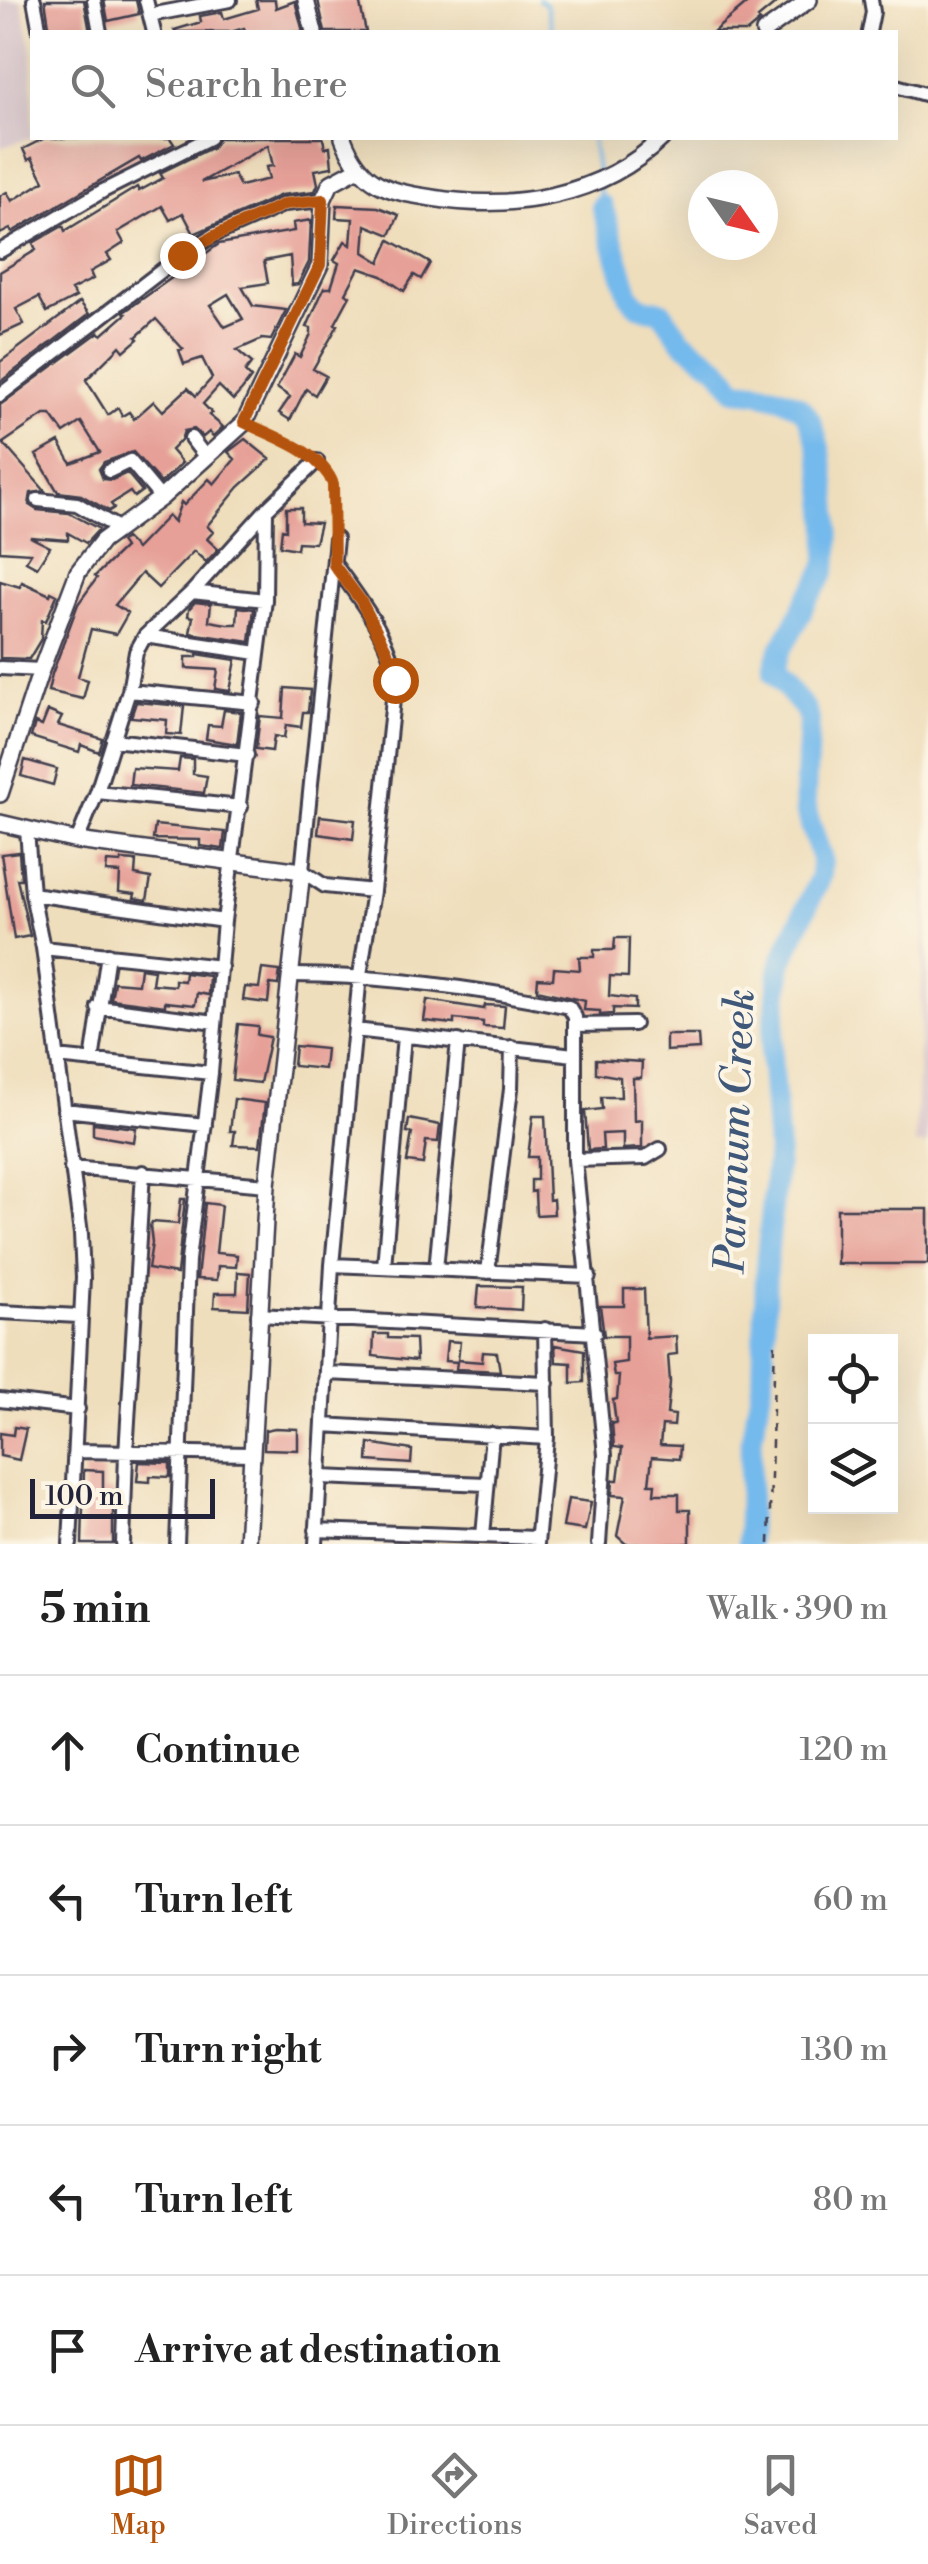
<!DOCTYPE html>
<html lang="en">
<head>
<meta charset="utf-8">
<style>
  :root { --surface:#fff; --page:#f6f6f6; --text:#222; --muted:#767676; --line:#e0e0e0; --accent:#b45309 }
  body { margin:0; font-family:"Libre Bodoni",serif; background:var(--page); color:var(--text) }
  .controls { position:absolute; right:30px; bottom:30px; display:grid; overflow:hidden; border-radius:0px; box-shadow:0 10px 40px #0002 }
  .controls button { width:90px; height:90px; display:grid; place-items:center; padding:0; border:0; border-bottom:2px solid var(--line); background:var(--surface); color:var(--text); font:50px sans-serif }
  .compass { position:absolute; left:688px; top:170px; width:90px; height:90px; border-radius:50%; background:var(--surface); box-shadow:0 10px 40px #0002; rotate:124deg }
  .scale { position:absolute; left:30px; bottom:25px; width:185px; box-sizing:border-box; padding-left:10px; border:5px solid #22223b; border-top:0; font-size:28px; line-height:35px; white-space:nowrap; color:#22223b; -webkit-text-stroke:8px #fcf5e5; paint-order:stroke }
  .stop { position:absolute; width:30px; height:30px; margin:-22px; border:8px solid #b45309; border-radius:50%; background:#fff }
  .stop.end { background:#b45309; border-color:#fff; box-shadow:0 2px 10px #0008 }
  .list { margin:0; padding:0; list-style:none }
  h2 { display:flex; justify-content:space-between; align-items:center; height:130px; margin:0; padding:0 40px; font-size:42px }
  h2 small { font-size:32px; font-weight:400; color:var(--muted) }
  .list li { display:grid; grid-template-columns:65px 1fr auto; gap:30px; align-items:center; box-sizing:border-box; height:150px; padding:0 40px; border-top:2px solid var(--line) }
  .list b { display:block; font-size:38px; white-space:nowrap }
  .list em { font-size:32px; font-style:normal; color:var(--muted) }
  .icon { flex:none; width:55px; height:55px; fill:none; stroke:currentColor; stroke-width:2; stroke-linecap:round; stroke-linejoin:round }
  .map { position:relative; flex:none; width:928px; height:1544px; overflow:hidden }
  .search { position:absolute; background:var(--surface); box-shadow:0 10px 40px #0002; left:30px; right:30px; top:30px; height:110px; display:flex; align-items:center; gap:25px; box-sizing:border-box; padding:0 35px; border-radius:0px; color:var(--muted); font-size:38px }
  .sheet { height:880px; background:var(--surface) }
  nav { display:flex; justify-content:space-around; align-items:center; box-sizing:border-box; height:140px; border-top:2px solid var(--line); background:var(--surface); font-size:28px; color:var(--muted) }
  nav a { display:grid; justify-items:center; gap:5px }
  nav .on { color:var(--accent) }
  .map>svg:first-child { display:block }
</style>
</head>
<body>
<div class="map">
<svg width="928" height="1544" viewBox="0 0 928 1544">
  <rect width="100%" height="100%" fill="#fcf5e5"/>
  <filter id="ink" filterUnits="userSpaceOnUse"><feTurbulence type="fractalNoise" baseFrequency=".01" numOctaves="2"/><feDisplacementMap in="SourceGraphic" scale="20" xChannelSelector="R" yChannelSelector="G"/><feConvolveMatrix kernelMatrix="1 2 1 2 8 2 1 2 1" color-interpolation-filters="sRGB"/></filter>
  <filter id="wash" filterUnits="userSpaceOnUse"><feTurbulence type="fractalNoise" baseFrequency=".0048" numOctaves="4" result="noise"/><feDisplacementMap in="SourceGraphic" scale="40" xChannelSelector="R" yChannelSelector="G"/><feGaussianBlur stdDeviation="2.25" result="paint"/><feColorMatrix in="noise" values="0 0 0 0 0 0 0 0 0 0 0 0 0 0 0 0 0 1.4 0 .05"/><feComposite in="paint" operator="in"/></filter>
  <g filter="url(#wash)">
    <rect width="100%" height="100%" fill="#efdebc"/>
    <path fill="#d2bdc7" d="M 0,0 L 21,0 L 32,52 L 32,137 L 0,148 Z
      M 928,840 L 928,1144 L 915,1145 Z"/>
    <g fill="none" stroke-linecap="round" stroke-linejoin="round">
      <path stroke="#75baec" stroke-width="4" d="M 539,0 L 546,4 L 553,32
        M 592,138 L 598,177
        M 599,187 L 602,206"/>
      <path stroke="#75baec" stroke-width="22" d="M 602,206 L 629,295 C 638,308 646,310 661,311 L 682,341 L 719,368 L 736,390 C 755,391 787,396 802,409 C 824,429 834,536 826,565 C 822,579 816,586 808,597 C 803,604 802,611 798,618 C 789,638 776,651 774,673 L 805,709 L 809,720 L 805,796 L 807,814 L 822,859 L 821,876 L 781,963 L 771,1054 L 778,1150 L 766,1268 L 763,1379 L 751,1441 L 748,1544"/>
    </g>
    <g id="blocks">
      <path fill="#e6a098" fill-rule="evenodd" d="M 45,0 L 84,0 L 90,32 L 50,32 Z
        M 104,0 L 136,0 L 139,14 L 108,21 Z
        M 256,0 L 275,0 L 276,8 L 295,1 L 303,32 L 246,32 L 244,28 L 231,32 L 175,32 L 174,30 L 201,22 L 200,16 L 222,12 L 224,19 L 258,9 Z
        M 318,0 L 359,0 L 366,32 L 325,32 Z
        M 751,0 L 780,0 L 758,18 L 760,21 L 747,32 L 713,32 Z
        M 45,138 L 170,138 L 174,144 L 141,161 L 139,158 L 12,232 L 10,229 L 0,234 L 0,196 L 7,192 L 12,201 L 44,181 L 32,158 L 28,160 L 23,149 Z
        M 219,138 L 323,138 L 325,148 L 330,147 L 332,167 L 315,170 L 318,184 L 315,191 L 281,195 L 194,234 L 183,213 L 170,220 L 162,206 L 118,232 L 124,243 L 107,254 L 111,260 L 90,272 L 93,279 L 71,290 L 76,297 L 47,312 L 39,297 L 16,309 L 24,324 L 0,335 L 0,272 L 36,250 L 33,243 L 63,226 L 65,231 L 137,187 L 139,191 L 163,178 L 160,173 L 213,147 ZM 268,145 L 273,166 L 266,167 L 269,179 L 240,186 L 234,175 L 201,182 Z
        M 337,205 L 378,207 L 399,215 L 390,235 L 366,225 L 364,252 L 380,262 L 390,240 L 430,263 L 421,279 L 414,275 L 404,291 L 382,276 L 359,268 L 346,293 L 350,296 L 335,324 L 338,325 L 313,369 L 326,376 L 315,395 L 306,389 L 290,420 L 279,413 L 290,397 L 277,388 L 295,354 L 300,357 L 311,334 L 311,328 L 307,327 L 324,288 L 331,288 L 339,263 L 334,260 L 345,241 L 351,245 L 353,219 L 336,218 Z
        M 311,220 L 309,262 L 298,284 L 292,285 L 290,256 L 264,261 L 268,283 L 242,287 L 253,306 L 286,310 L 271,340 L 262,339 L 237,350 L 252,363 L 245,372 L 251,378 L 242,390 L 233,400 L 219,386 L 203,404 L 212,413 L 209,415 L 223,427 L 213,436 L 209,432 L 203,437 L 194,429 L 184,431 L 181,440 L 171,450 L 182,463 L 161,483 L 133,452 L 104,462 L 99,469 L 103,479 L 112,480 L 127,473 L 142,491 L 134,497 L 130,492 L 111,504 L 114,508 L 109,511 L 81,495 L 58,492 L 36,455 L 59,442 L 71,463 L 100,452 L 81,422 L 64,433 L 51,415 L 44,415 L 3,443 L 45,491 L 31,493 L 29,505 L 37,510 L 69,513 L 99,529 L 86,543 L 68,533 L 68,540 L 30,537 L 50,547 L 37,567 L 26,561 L 31,553 L 0,551 L 0,405 L 99,332 L 102,335 L 126,314 L 124,312 L 219,244 L 294,231 L 293,223 ZM 228,294 L 243,319 L 225,327 L 210,305 ZM 156,319 L 183,349 L 179,350 L 184,364 L 202,358 L 212,378 L 196,396 L 188,388 L 163,411 L 154,401 L 134,419 L 129,412 L 122,416 L 118,408 L 108,415 L 86,380 L 120,346 L 124,351 L 138,339 L 136,337 Z
        M 80,302 L 89,314 L 0,382 L 0,362 Z
        M 245,439 L 270,459 L 239,487 L 207,526 L 213,532 L 207,539 L 218,549 L 206,562 L 194,551 L 158,588 L 142,573 L 115,605 L 128,613 L 116,634 L 91,629 L 78,677 L 88,680 L 83,699 L 48,691 L 52,674 L 78,604 L 97,578 L 95,576 L 124,548 L 120,542 L 125,538 L 136,549 L 168,516 L 174,522 L 181,502 L 184,505 L 209,479 L 214,484 L 235,459 L 228,452 Z
        M 286,508 L 301,508 L 301,522 L 320,523 L 315,543 L 298,542 L 297,549 L 280,546 L 282,529 L 286,530 Z
        M 0,581 L 20,587 L 22,582 L 50,595 L 51,592 L 57,595 L 46,621 L 42,620 L 41,639 L 29,659 L 0,658 Z
        M 195,602 L 211,604 L 209,621 L 227,624 L 237,624 L 238,607 L 254,609 L 250,642 L 190,633 L 193,617 L 188,616 L 189,609 Z
        M 197,654 L 236,660 L 230,691 L 215,689 L 218,670 L 186,668 L 186,657 L 197,657 Z
        M 285,688 L 310,690 L 308,712 L 303,712 L 301,727 L 286,725 L 284,738 L 274,736 L 272,751 L 256,749 L 260,716 L 283,718 Z
        M 136,702 L 184,706 L 181,735 L 166,734 L 167,720 L 131,717 Z
        M 224,710 L 241,712 L 237,744 L 206,739 L 208,725 L 221,726 Z
        M 48,711 L 62,717 L 58,725 L 103,739 L 99,752 L 81,745 L 79,752 L 31,737 L 35,723 L 42,726 Z
        M 180,758 L 193,759 L 193,774 L 207,776 L 204,793 L 130,785 L 132,768 L 178,771 Z
        M 25,760 L 57,769 L 53,785 L 21,776 Z
        M 320,816 L 355,820 L 353,839 L 318,834 Z
        M 155,825 L 225,832 L 223,849 L 200,846 L 200,840 L 153,839 Z
        M 19,852 L 21,879 L 17,879 L 30,936 L 14,939 L 1,854 Z
        M 122,860 L 136,861 L 135,875 L 151,878 L 147,900 L 134,898 L 135,894 L 119,892 L 120,873 L 106,872 L 107,862 L 121,863 Z
        M 615,938 L 629,938 L 628,977 L 610,976 L 609,996 L 635,999 L 635,1009 L 613,1008 L 613,1014 L 600,1015 L 600,1011 L 584,1010 L 585,1001 L 537,990 L 538,978 L 553,979 L 554,968 L 580,970 L 579,957 L 594,957 L 594,950 L 614,950 Z
        M 140,968 L 154,970 L 152,984 L 175,986 L 175,980 L 184,981 L 185,973 L 209,976 L 208,995 L 197,993 L 195,1005 L 165,1002 L 165,1006 L 111,999 L 114,982 L 138,984 Z
        M 262,969 L 280,971 L 278,985 L 270,984 L 268,1003 L 243,1000 L 245,987 L 259,988 Z
        M 427,1000 L 484,1009 L 485,1005 L 505,1006 L 503,1028 L 483,1027 L 483,1022 L 454,1019 L 454,1024 L 424,1021 Z
        M 238,1024 L 258,1026 L 257,1035 L 270,1037 L 260,1083 L 232,1080 Z
        M 666,1035 L 698,1035 L 699,1049 L 666,1051 Z
        M 295,1046 L 326,1049 L 324,1069 L 293,1066 Z
        M 596,1059 L 642,1062 L 641,1078 L 633,1078 L 634,1121 L 642,1120 L 642,1148 L 623,1149 L 623,1133 L 602,1134 L 603,1149 L 588,1150 L 585,1111 L 602,1109 L 601,1097 L 621,1097 L 620,1077 L 596,1073 Z
        M 234,1099 L 265,1103 L 260,1146 L 233,1145 L 235,1131 L 230,1131 Z
        M 533,1116 L 545,1116 L 549,1200 L 553,1199 L 554,1214 L 536,1215 L 535,1191 L 531,1192 L 531,1180 L 537,1180 L 537,1157 L 528,1157 Z
        M 409,1119 L 440,1125 L 438,1142 L 426,1141 L 423,1164 L 407,1162 L 412,1133 L 407,1132 Z
        M 93,1123 L 136,1128 L 134,1142 L 93,1135 Z
        M 181,1199 L 185,1199 L 177,1274 L 148,1269 L 152,1243 L 150,1226 L 152,1222 L 178,1224 Z
        M 205,1203 L 221,1205 L 216,1253 L 237,1255 L 236,1267 L 218,1266 L 217,1280 L 197,1279 Z
        M 837,1209 L 928,1209 L 928,1264 L 837,1264 Z
        M 238,1272 L 250,1273 L 248,1309 L 214,1307 L 215,1293 L 237,1293 Z
        M 479,1286 L 522,1287 L 521,1310 L 477,1307 Z
        M 624,1289 L 644,1289 L 646,1338 L 676,1336 L 677,1354 L 668,1355 L 670,1382 L 667,1414 L 675,1415 L 674,1426 L 662,1425 L 660,1445 L 680,1446 L 679,1459 L 652,1457 L 649,1484 L 655,1484 L 654,1494 L 679,1494 L 679,1510 L 690,1510 L 690,1542 L 684,1544 L 626,1544 L 617,1536 L 625,1496 L 612,1495 L 613,1480 L 618,1480 L 622,1448 L 614,1447 L 612,1423 L 616,1423 L 613,1400 L 617,1399 L 619,1376 L 614,1376 L 612,1364 L 626,1362 L 626,1336 L 604,1336 L 600,1306 L 624,1306 Z
        M 374,1334 L 388,1334 L 388,1338 L 415,1339 L 416,1361 L 373,1356 Z
        M 447,1341 L 460,1342 L 458,1360 L 482,1362 L 483,1352 L 497,1353 L 500,1371 L 456,1369 L 457,1362 L 445,1361 Z
        M 555,1345 L 584,1350 L 584,1382 L 571,1383 L 571,1363 L 556,1362 Z
        M 14,1427 L 26,1429 L 19,1460 L 0,1456 L 0,1433 L 13,1435 Z
        M 275,1428 L 298,1429 L 298,1450 L 264,1449 L 265,1430 Z
        M 369,1443 L 412,1450 L 411,1464 L 368,1461 Z
        M 139,1462 L 170,1463 L 170,1477 L 150,1476 L 150,1482 L 137,1481 Z
        M 84,1470 L 103,1471 L 103,1491 L 113,1491 L 113,1544 L 82,1544 Z
        M 568,1499 L 591,1502 L 585,1530 L 563,1527 Z"/>
    </g>
  </g>
  <g filter="url(#ink)">
    <use href="#blocks" fill-opacity="0" stroke="#413e4e" stroke-width="2.5"/>
    <g fill="none" stroke-linecap="round" stroke-linejoin="round">
      <g stroke="#413e4e" stroke-width="18">
        <path id="minor" d="M 34,0 L 40,32
          M 94,0 L 100,32
          M 146,0 L 154,32
          M 150,15 L 230,0
          M 869,32 L 873,12 L 871,0
          M 896,86 L 928,95
          M 0,251 L 103,191 L 209,138
          M 0,395 L 182,255 L 214,235 L 285,204 L 323,200
          M 191,438 L 204,455
          M 109,471 L 130,461 L 161,498
          M 38,500 L 77,504 L 118,528
          M 336,539 L 302,871 L 325,886 L 373,891
          M 192,592 L 265,600
          M 145,636 L 257,653
          M 0,668 L 41,670
          M 129,691 L 254,703
          M 113,740 L 247,755
          M 97,792 L 241,807
          M 27,830 L 32,894 L 43,948 L 81,1234 L 83,1278 L 70,1544
          M 77,841 L 97,792 L 129,691 L 136,652 L 145,636 L 192,592 L 266,510 L 317,461
          M 32,894 L 224,921
          M 43,948 L 221,967
          M 293,975 C 385,976 478,988 569,1007 L 575,1017 L 575,1160 L 605,1455 L 599,1544
          M 98,1007 L 215,1022
          M 575,1025 L 634,1024
          M 355,1030 L 574,1055
          M 57,1057 L 211,1073
          M 92,1061 L 108,954
          M 64,1110 L 205,1125
          M 575,1160 L 645,1158 L 660,1149
          M 71,1168 L 267,1185
          M 332,1265 L 589,1276
          M 384,1266 L 404,1036
          M 436,1269 L 458,1041
          M 488,1272 L 511,1089 L 512,1047
          M 0,1312 L 79,1316
          M 258,1315 L 595,1333
          M 326,1373 L 547,1383
          M 0,1400 L 78,1409
          M 323,1425 L 547,1438
          M 76,1451 L 251,1454
          M 321,1477 L 486,1484
          M 316,1530 L 537,1538
          M 483,1536 L 492,1434
          M 123,1544 L 126,1454 L 143,1172
          M 177,1544 L 188,1260 L 211,1073 L 224,921 L 265,600 L 266,510
          M 316,1544 L 332,1265 L 360,975 L 373,891 L 395,680 C 392,639 358,597 335,565
          M 537,1544 L 547,1438 L 545,1329"/>
      </g>
      <g stroke="#413e4e" stroke-width="20">
        <path id="tertiary" d="M 306,0 L 314,32
          M 764,32 L 809,0
          M 343,138 C 361,185 386,191 432,198 C 512,211 602,197 662,138
          M 0,794 L 41,670 L 78,572 L 102,541 L 161,498 L 244,423 L 320,265 L 323,200 L 331,183 L 359,168
          M 0,823 L 77,841 L 302,871 L 267,1185 L 247,1544"/>
      </g>
      <path stroke="#413e4e" stroke-width="2.5" stroke-dasharray="8 8" stroke-linecap="butt" d="M 258,430 L 305,453
        M 326,471 L 333,484 L 335,526
        M 769,1544 L 775,1340"/>
      <use href="#minor" stroke="#fff" stroke-width="12"/>
      <use href="#tertiary" stroke="#fff" stroke-width="15"/>
    </g>
  </g>
  <g fill="none" stroke-linecap="round" stroke-linejoin="round" filter="url(#ink)">
    <path stroke="#b45309" stroke-width="12" d="M 182,255 L 214,236 L 285,204 L 323,200 L 320,265 L 244,422 C 273,437 321,451 333,484 L 334,565 L 361,601 L 387,651 L 395,680"/>
  </g>
  <g text-anchor="middle" dominant-baseline="central" stroke-width="8" stroke-linejoin="round" paint-order="stroke">
    <g font-size="42" font-style="italic" fill="#3f5779" stroke="#fcf5e5">
      <text transform="translate(736 1131) rotate(-88)">Paranum Creek</text>
    </g>
  </g>
</svg>
<div class="controls">
<button><svg class="icon" aria-label="locate" viewBox="0 0 24 24"><circle cx="12" cy="12" r="6"/><path d="M12 2v4M12 18v4M2 12h4M18 12h4"/></svg></button>
<button><svg class="icon" aria-label="layers" viewBox="0 0 24 24"><path d="M12 4l9 5-9 5-9-5zM3 14l9 5 9-5"/></svg></button>
</div>
<svg class="compass" viewBox="-18 -18 36 36"><path d="M0-13l5 13h-10z" fill="#e53935"/><path d="M0 13l5-13h-10z" fill="#767676"/></svg>
<div class="scale">100 m</div>
<div class="stop" style="left:395px;top:680px"></div>
<div class="stop end" style="left:182px;top:255px"></div>
<div class="search"><svg class="icon" aria-label="search" viewBox="0 0 24 24"><circle cx="10" cy="10" r="6"/><path d="M15 15l6 6"/></svg>Search here</div>
</div>
<section class="sheet">
<h2>5 min<small>Walk · 390 m</small></h2>
<ul class="list">
<li><svg class="icon" aria-label="ahead" viewBox="0 0 24 24"><path d="M12 20V5M6 11l6-6 6 6"/></svg><div><b>Continue</b></div><em>120 m</em></li>
<li><svg class="icon" aria-label="left" viewBox="0 0 24 24"><path d="M17 20v-9H6M10 6l-5 5 5 5"/></svg><div><b>Turn left</b></div><em>60 m</em></li>
<li><svg class="icon" aria-label="right" viewBox="0 0 24 24"><path d="M7 20v-9h11M14 6l5 5-5 5"/></svg><div><b>Turn right</b></div><em>130 m</em></li>
<li><svg class="icon" aria-label="left" viewBox="0 0 24 24"><path d="M17 20v-9H6M10 6l-5 5 5 5"/></svg><div><b>Turn left</b></div><em>80 m</em></li>
<li><svg class="icon" aria-label="arrive" viewBox="0 0 24 24"><path d="M6 21V4h12l-3 4 3 4H6"/></svg><div><b>Arrive at destination</b></div></li>
</ul>
</section>
<nav>
<a class="on"><svg class="icon" aria-label="map" viewBox="0 0 24 24"><path d="M3 6l6-2 6 2 6-2v14l-6 2-6-2-6 2zM9 4v14M15 6v14"/></svg>Map</a>
<a><svg class="icon" aria-label="directions" viewBox="0 0 24 24"><path d="M12 3l9 9-9 9-9-9zM9 14v-3h6M13 9l2 2-2 2"/></svg>Directions</a>
<a><svg class="icon" aria-label="saved" viewBox="0 0 24 24"><path d="M7 4h10v16l-5-4-5 4z"/></svg>Saved</a>
</nav>
</body>
</html>
